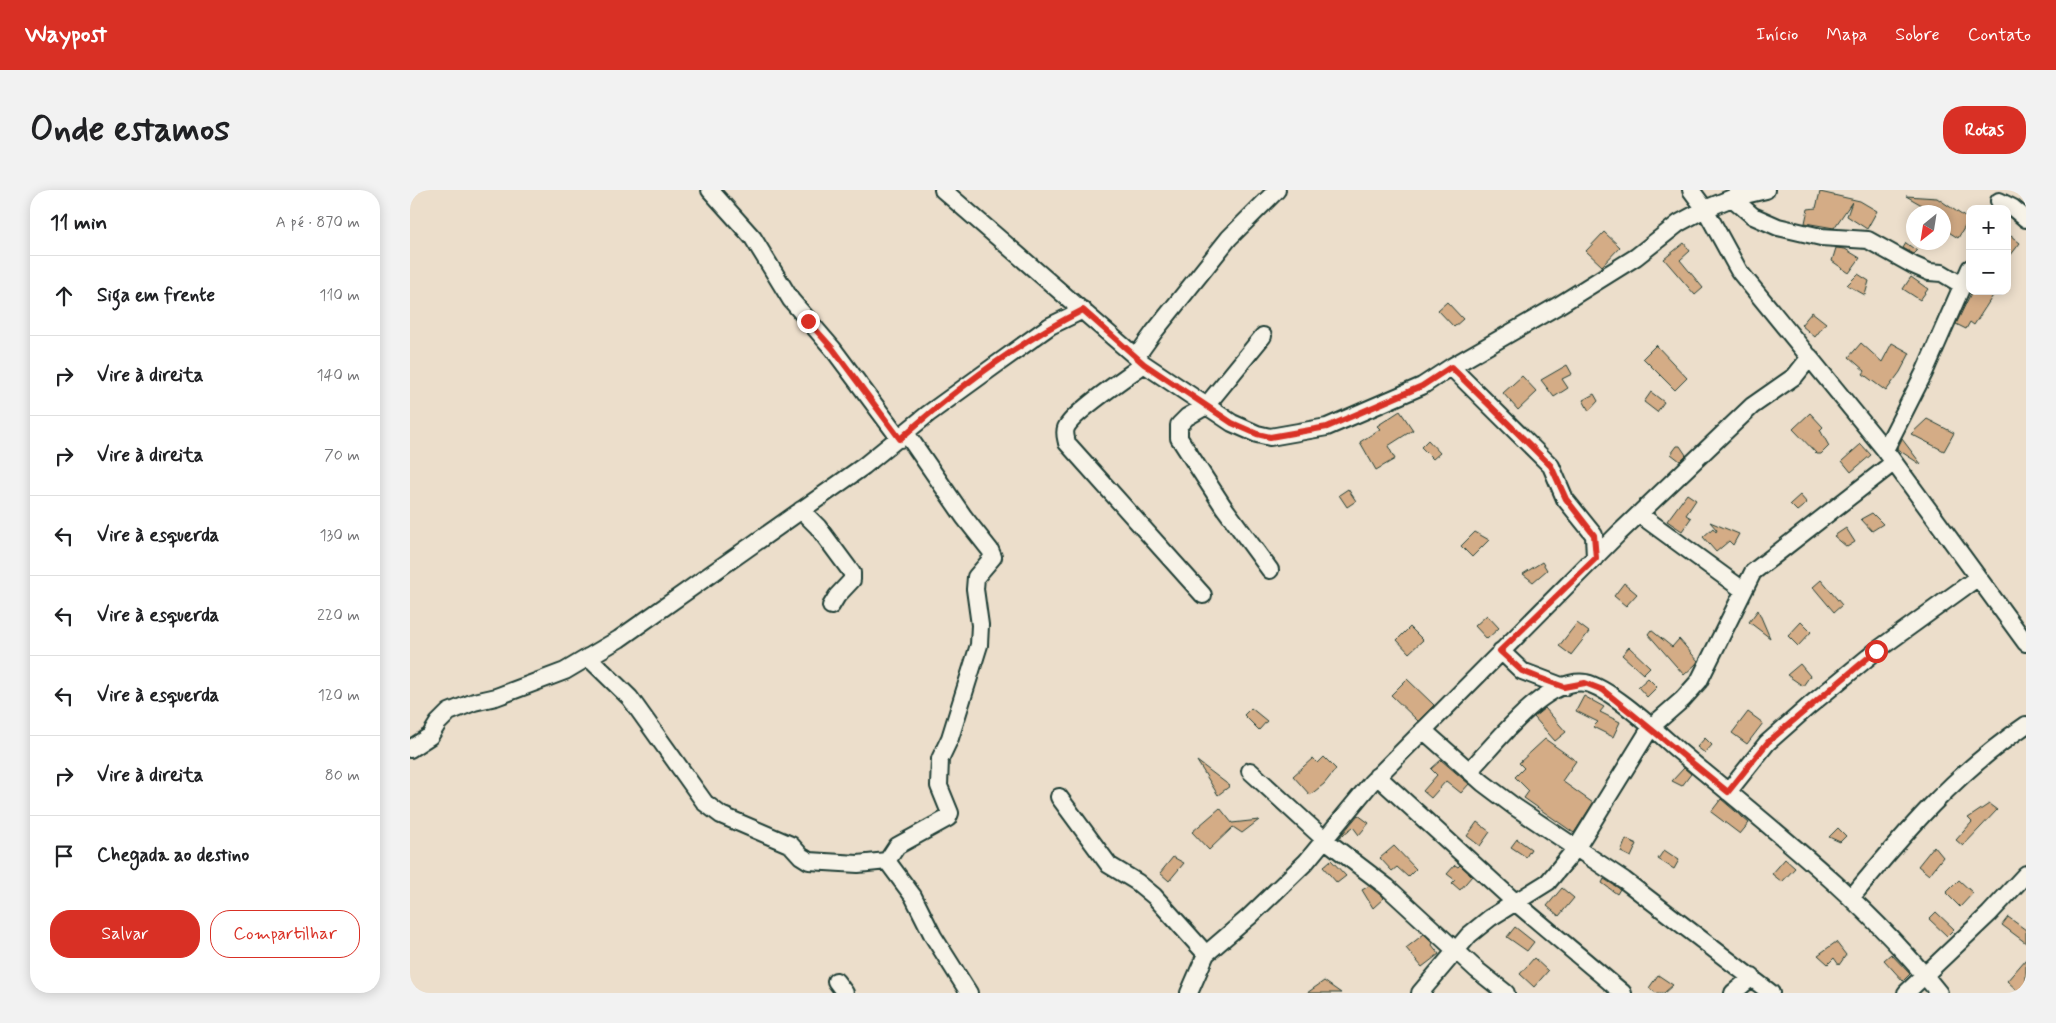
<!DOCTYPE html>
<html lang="pt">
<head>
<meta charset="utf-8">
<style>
  :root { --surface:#fff; --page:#f2f2f2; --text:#202124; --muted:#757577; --line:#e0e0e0; --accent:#d93025 }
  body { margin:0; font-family:Mynerve,sans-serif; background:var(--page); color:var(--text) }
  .controls { position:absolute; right:15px; top:15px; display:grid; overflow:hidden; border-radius:10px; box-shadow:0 2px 12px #0003 }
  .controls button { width:45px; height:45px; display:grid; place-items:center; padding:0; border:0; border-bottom:1px solid var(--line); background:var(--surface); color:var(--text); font:25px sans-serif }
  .compass { position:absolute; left:1496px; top:15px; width:45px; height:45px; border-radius:50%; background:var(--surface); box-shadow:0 2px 12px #0003; rotate:210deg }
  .stop { position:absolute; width:15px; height:15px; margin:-11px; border:4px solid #d93025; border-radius:50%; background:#fff }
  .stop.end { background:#d93025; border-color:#fff; box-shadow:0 1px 5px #0008 }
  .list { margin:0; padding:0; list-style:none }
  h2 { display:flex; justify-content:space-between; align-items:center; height:65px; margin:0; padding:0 20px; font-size:21px }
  h2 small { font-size:16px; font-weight:400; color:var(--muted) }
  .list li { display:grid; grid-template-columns:32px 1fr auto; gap:15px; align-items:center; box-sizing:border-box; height:80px; padding:0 20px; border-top:1px solid var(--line) }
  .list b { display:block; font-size:19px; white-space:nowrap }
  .list em { font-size:16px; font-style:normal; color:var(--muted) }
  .actions { display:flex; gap:10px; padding:15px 20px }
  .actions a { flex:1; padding:11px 0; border:1px solid var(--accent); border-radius:20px; text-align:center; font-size:18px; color:var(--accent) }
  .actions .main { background:var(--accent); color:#fff }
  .icon { flex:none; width:28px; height:28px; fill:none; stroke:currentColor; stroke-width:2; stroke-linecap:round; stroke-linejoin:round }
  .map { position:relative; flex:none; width:1616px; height:803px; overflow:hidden; border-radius:20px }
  header { display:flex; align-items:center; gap:30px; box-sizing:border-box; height:70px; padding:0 25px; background:var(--accent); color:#fff }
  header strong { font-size:24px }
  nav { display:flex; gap:28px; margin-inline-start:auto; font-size:18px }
  .intro { display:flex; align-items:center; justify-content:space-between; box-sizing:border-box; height:120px; padding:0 30px }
  h1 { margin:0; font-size:35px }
  .button { padding:12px 22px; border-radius:20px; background:var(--accent); color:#fff; font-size:18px; font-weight:700 }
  main { display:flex; gap:30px; padding:0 30px }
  aside { flex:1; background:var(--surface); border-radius:20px; box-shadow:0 2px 12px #0003 }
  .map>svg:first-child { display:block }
</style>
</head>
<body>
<header>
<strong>Waypost</strong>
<nav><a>Início</a><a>Mapa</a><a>Sobre</a><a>Contato</a></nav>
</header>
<div class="intro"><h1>Onde estamos</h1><a class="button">Rotas</a></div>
<main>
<aside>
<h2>11 min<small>A pé · 870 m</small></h2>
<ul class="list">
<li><svg class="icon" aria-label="ahead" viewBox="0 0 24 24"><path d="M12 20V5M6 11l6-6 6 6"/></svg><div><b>Siga em frente</b></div><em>110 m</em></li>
<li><svg class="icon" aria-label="right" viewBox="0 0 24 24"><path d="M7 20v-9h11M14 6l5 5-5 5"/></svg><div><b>Vire à direita</b></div><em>140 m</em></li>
<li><svg class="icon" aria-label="right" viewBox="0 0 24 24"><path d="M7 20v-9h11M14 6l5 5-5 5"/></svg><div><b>Vire à direita</b></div><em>70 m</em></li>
<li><svg class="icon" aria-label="left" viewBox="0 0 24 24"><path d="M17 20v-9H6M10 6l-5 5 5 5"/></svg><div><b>Vire à esquerda</b></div><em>130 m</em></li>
<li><svg class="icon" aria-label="left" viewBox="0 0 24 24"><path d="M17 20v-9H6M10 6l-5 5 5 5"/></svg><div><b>Vire à esquerda</b></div><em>220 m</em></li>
<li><svg class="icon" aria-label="left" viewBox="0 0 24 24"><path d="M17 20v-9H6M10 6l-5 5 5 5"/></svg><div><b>Vire à esquerda</b></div><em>120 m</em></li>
<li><svg class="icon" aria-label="right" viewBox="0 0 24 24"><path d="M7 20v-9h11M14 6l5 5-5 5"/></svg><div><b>Vire à direita</b></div><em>80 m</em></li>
<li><svg class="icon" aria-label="arrive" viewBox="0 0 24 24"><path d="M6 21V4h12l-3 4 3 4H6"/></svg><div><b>Chegada ao destino</b></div></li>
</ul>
<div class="actions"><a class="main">Salvar</a><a>Compartilhar</a></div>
</aside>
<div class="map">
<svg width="1616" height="803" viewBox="0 0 1616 803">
  <rect width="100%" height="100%" fill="#ecdecb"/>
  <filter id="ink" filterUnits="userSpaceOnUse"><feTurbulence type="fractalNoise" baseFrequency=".02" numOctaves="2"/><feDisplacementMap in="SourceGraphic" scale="10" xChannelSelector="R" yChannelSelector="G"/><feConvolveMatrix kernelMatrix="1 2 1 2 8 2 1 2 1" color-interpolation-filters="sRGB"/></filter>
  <g filter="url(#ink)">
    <path fill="#d4ac86" stroke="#1f3d34" d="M 1410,2 L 1450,11 L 1467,21 L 1457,39 L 1437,26 L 1442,12 L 1424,38 L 1395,33 L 1398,19 L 1406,18 Z
      M 1496,6 L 1527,8 L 1559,30 L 1548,48 L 1534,39 L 1534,22 L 1524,22 Z
      M 1194,42 L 1210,57 L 1192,76 L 1176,61 Z
      M 1601,46 L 1610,53 L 1597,70 L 1597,51 Z
      M 1274,53 L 1280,61 L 1270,70 L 1293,98 L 1285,105 L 1254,69 Z
      M 1496,53 L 1507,61 L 1504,64 L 1493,58 Z
      M 1426,58 L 1435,59 L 1450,68 L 1439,83 L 1422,71 Z
      M 1448,84 L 1459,91 L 1455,105 L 1437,95 Z
      M 1501,87 L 1518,99 L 1510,110 L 1493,99 Z
      M 1562,101 L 1586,101 L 1564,135 L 1560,132 L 1556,139 L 1546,134 Z
      M 1037,112 L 1053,129 L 1044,137 L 1028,120 Z
      M 1402,122 L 1416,133 L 1405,147 L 1391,135 Z
      M 1451,153 L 1472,172 L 1482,153 L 1500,163 L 1490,182 L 1476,201 L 1453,184 L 1455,181 L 1439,167 Z
      M 1246,155 L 1277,188 L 1265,200 L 1233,168 Z
      M 1157,175 L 1162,184 L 1152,189 L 1158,198 L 1144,207 L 1131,190 Z
      M 1112,186 L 1127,202 L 1108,220 L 1093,203 Z
      M 1241,202 L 1254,212 L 1247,222 L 1234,212 Z
      M 1184,204 L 1188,211 L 1179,221 L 1173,210 Z
      M 990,221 L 1003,240 L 978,256 L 985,269 L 966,280 L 950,252 L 970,239 L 967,236 Z
      M 1400,223 L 1413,237 L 1410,240 L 1419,256 L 1411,264 L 1407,264 L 1383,239 Z
      M 1517,229 L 1544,243 L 1534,261 L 1501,244 Z
      M 1492,249 L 1511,274 L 1510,274 L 1487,259 Z
      M 1018,250 L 1030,263 L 1023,269 L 1011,257 Z
      M 1451,254 L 1461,265 L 1441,282 L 1432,271 Z
      M 1267,256 L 1270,256 L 1276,265 L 1270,271 L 1261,264 Z
      M 938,299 L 946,311 L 937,317 L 929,305 Z
      M 1277,304 L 1286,310 L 1276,325 L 1281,328 L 1272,341 L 1257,331 Z
      M 1390,305 L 1397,313 L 1387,321 L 1380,314 Z
      M 1462,323 L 1473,334 L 1462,341 L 1451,329 Z
      M 1300,332 L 1329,344 L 1323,355 L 1319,351 L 1306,362 L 1293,347 L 1303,338 L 1306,342 L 1307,340 Z
      M 1436,338 L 1445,352 L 1437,357 L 1424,346 Z
      M 1065,342 L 1079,350 L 1062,367 L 1051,356 Z
      M 1132,372 L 1137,380 L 1123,392 L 1113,384 Z
      M 1411,390 L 1432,415 L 1424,422 L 1403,397 Z
      M 1214,393 L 1227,404 L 1216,416 L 1204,406 Z
      M 1348,420 L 1360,448 L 1339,432 Z
      M 1077,425 L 1089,438 L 1077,449 L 1065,436 Z
      M 1391,432 L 1401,442 L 1388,456 L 1378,446 Z
      M 1167,433 L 1179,442 L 1161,465 L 1149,456 Z
      M 1000,437 L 1013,450 L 999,463 L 987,450 Z
      M 1241,440 L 1262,457 L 1269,449 L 1288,471 L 1286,474 L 1274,485 L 1238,444 Z
      M 1219,457 L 1240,477 L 1233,484 L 1212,465 Z
      M 1390,474 L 1400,486 L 1393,496 L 1377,485 Z
      M 1238,488 L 1247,497 L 1237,507 L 1228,497 Z
      M 997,489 L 1024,515 L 1008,531 L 981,505 Z
      M 1174,506 L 1194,517 L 1190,522 L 1210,532 L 1203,547 L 1183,537 L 1188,532 L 1166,521 Z
      M 841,518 L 857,531 L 849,540 L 834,525 Z
      M 1135,518 L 1156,542 L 1145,551 L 1124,527 Z
      M 1338,522 L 1353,533 L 1337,554 L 1322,543 Z
      M 1295,548 L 1302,555 L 1295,563 L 1287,557 Z
      M 1135,549 L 1166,571 L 1152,591 L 1183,613 L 1164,643 L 1114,608 L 1119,601 L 1105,587 L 1114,578 L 1109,573 Z
      M 914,567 L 926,579 L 914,594 L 900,605 L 883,586 L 903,568 L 908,573 Z
      M 1031,570 L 1059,594 L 1051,603 L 1036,591 L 1021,608 L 1013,601 L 1027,585 L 1021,579 Z
      M 787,571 L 820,596 L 808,605 Z
      M 1274,578 L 1281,584 L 1272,596 L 1262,591 Z
      M 1311,609 L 1339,633 L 1330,644 L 1301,622 Z
      M 1579,614 L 1587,620 L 1553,656 L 1546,650 L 1562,632 L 1558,628 Z
      M 810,618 L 822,633 L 849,630 L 832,643 L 823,637 L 799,660 L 782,642 Z
      M 948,625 L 959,633 L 949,645 L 943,637 L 929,648 Z
      M 1067,632 L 1080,642 L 1070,656 L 1057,646 Z
      M 1428,638 L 1436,646 L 1430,652 L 1419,647 Z
      M 1107,649 L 1121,659 L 1116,667 L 1101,657 Z
      M 1216,649 L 1227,654 L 1221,667 L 1211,662 Z
      M 984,656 L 1006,679 L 998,687 L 987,677 L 982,681 L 970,668 Z
      M 1524,656 L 1533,667 L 1519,685 L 1508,676 Z
      M 1254,660 L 1269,670 L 1264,679 L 1248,669 Z
      M 763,667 L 774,673 L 759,691 L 750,683 Z
      M 1375,669 L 1385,678 L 1372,692 L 1362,684 Z
      M 921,670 L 936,686 L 927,693 L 913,677 Z
      M 1045,675 L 1048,677 L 1050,675 L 1062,686 L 1050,700 L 1042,693 L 1045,690 L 1037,684 Z
      M 1194,689 L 1210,699 L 1207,704 L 1192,693 Z
      M 1549,690 L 1563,703 L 1550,717 L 1536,703 Z
      M 959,696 L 974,708 L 963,718 L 952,700 Z
      M 1152,698 L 1164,708 L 1149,726 L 1137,716 Z
      M 1526,722 L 1544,739 L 1537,746 L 1519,729 Z
      M 1598,727 L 1616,740 L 1616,753 L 1592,735 Z
      M 1105,737 L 1124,752 L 1117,761 L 1097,747 Z
      M 1014,744 L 1023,753 L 1022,755 L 1029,764 L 1012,777 L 996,758 Z
      M 1426,752 L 1436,765 L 1429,775 L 1424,768 L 1418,774 L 1408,765 Z
      M 1481,764 L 1500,784 L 1493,791 L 1474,770 Z
      M 1124,768 L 1138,781 L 1124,797 L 1110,784 Z
      M 1616,769 L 1616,795 L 1609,802 L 1597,791 Z
      M 1248,785 L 1263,795 L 1254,803 L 1246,803 L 1239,798 Z
      M 914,791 L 931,803 L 897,803 Z"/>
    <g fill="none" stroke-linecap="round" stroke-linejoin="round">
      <g stroke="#1f3d34" stroke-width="20">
        <path id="minor" d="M 300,0 L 343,48 L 381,110 L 423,159 L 490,249
          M 533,0 L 734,174 L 822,233 L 847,244 L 860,247 L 917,237 L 1012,196 L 1041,177 L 1149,115 L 1226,67 L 1269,33 L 1295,19 L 1329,81 L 1475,260 L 1616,453
          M 1281,0 L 1295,19 L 1322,8 L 1356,0
          M 1322,8 L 1343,26 L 1368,37 L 1411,47 L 1458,50 L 1503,75 L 1519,82 L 1532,83 L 1552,95
          M 1589,11 L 1603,18 L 1616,29
          M 853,146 L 796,216 L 777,227 L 769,235 L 769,248 L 813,316 L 860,380
          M 726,167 L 744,142 L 819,48 L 867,0
          M 734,174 C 718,186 662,223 656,238 C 654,243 656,248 657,253 L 793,405
          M 1041,177 L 1141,276 L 1155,309 L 1184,345 L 1185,368
          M 1475,260 L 1514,183 L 1560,78
          M 391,320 L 408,337 L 442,383 L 442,390 L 427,406 L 421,416
          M 1229,324 L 1333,400
          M 1091,461 L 1112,481 L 1154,497
          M 178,467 L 220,508 L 295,613 L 311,625 L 381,655 L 391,666 L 399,671 L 448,674 L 477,671
          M 1013,540 L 1073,593 L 1105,617 L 1214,690 L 1361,803
          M 0,559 L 20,546 L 28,533 L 39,522 L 64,512 L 86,507 L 155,481 L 209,449 L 454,276 L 518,224 L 587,174 L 640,136 L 673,120
          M 840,581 L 914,649 L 977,697 L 1067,780 L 1096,803
          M 1059,581 C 1085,555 1135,486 1176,493 C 1201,498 1249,544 1270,562 C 1360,637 1455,710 1529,803
          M 967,586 L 1105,712 L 1213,803
          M 1318,602 L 1357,553 L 1399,516 L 1466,461 L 1567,388
          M 649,607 L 699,675 L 727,692 L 744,706 L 796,764
          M 477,671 L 487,656 L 538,628 L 540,623 L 529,596 L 530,569 L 540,548 L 569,455 L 570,435 L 565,399 L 566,387 L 583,367 L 580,360 L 554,327 L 496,243
          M 477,671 L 503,706 L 523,746 L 559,803
          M 1441,708 C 1496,641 1544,584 1616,535
          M 426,791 L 435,803
          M 779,803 L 796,764 L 839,727 L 896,672 L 961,593 L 1209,343 L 1342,216 L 1385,186 L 1400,167
          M 1010,803 L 1059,745 L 1080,728 L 1138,692 L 1167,657 L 1241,537 L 1273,509 L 1289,491 L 1343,382 L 1483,273
          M 1323,803 L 1342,787
          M 1496,803 L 1579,724 L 1616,684"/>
      </g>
      <use href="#minor" stroke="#f7f3e8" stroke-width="16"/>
    </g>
  </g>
  <g fill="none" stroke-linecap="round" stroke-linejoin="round" filter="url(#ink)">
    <path stroke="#d93025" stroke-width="6" d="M 398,131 L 423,159 L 490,249 C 545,200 607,153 673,120 L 734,174 L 822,233 L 847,244 L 860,247 L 917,237 L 1012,196 L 1041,177 L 1141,276 L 1156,309 L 1184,345 L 1186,368 L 1090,461 L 1112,481 L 1127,487 L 1154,497 L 1175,493 L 1193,500 L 1318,602 L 1358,552 L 1466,461"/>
  </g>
</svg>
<div class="controls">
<button>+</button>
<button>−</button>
</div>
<svg class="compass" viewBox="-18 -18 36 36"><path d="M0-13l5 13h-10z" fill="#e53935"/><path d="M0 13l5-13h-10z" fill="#757577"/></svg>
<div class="stop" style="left:1466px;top:461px"></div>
<div class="stop end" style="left:398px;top:131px"></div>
</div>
</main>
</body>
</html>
